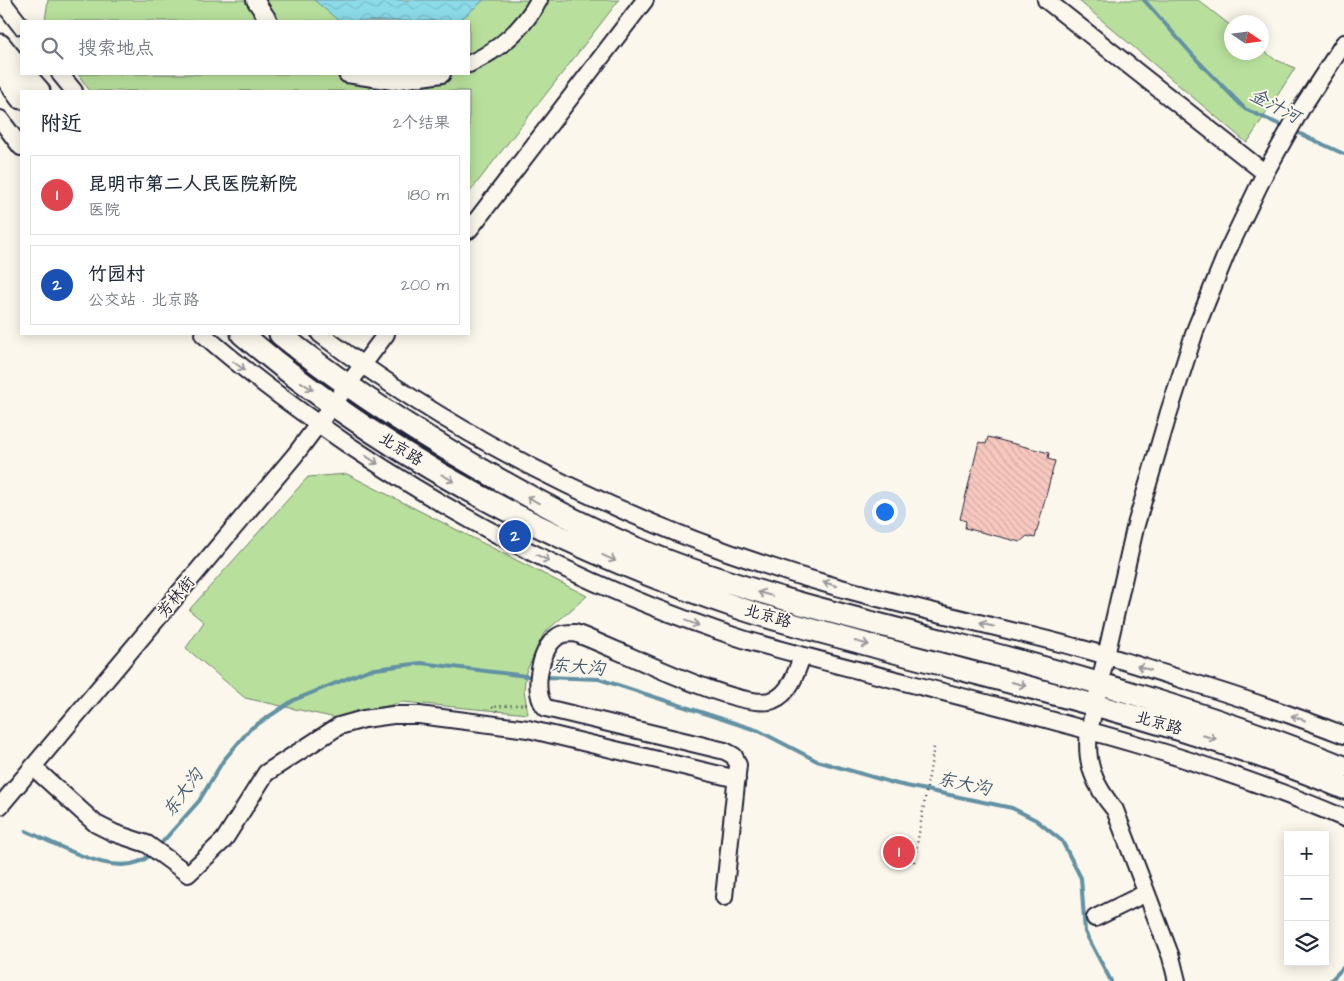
<!DOCTYPE html>
<html lang="zh">
<head>
<meta charset="utf-8">
<style>
  :root { --surface:#fff; --page:#f6f6f7; --text:#1f2937; --muted:#747a83; --line:#e0e1e3; --accent:#22223b }
  body { margin:0; font-family:"Architects Daughter","LXGW WenKai TC",sans-serif; background:var(--page); color:var(--text) }
  .controls { position:absolute; right:15px; bottom:15px; display:grid; overflow:hidden; border-radius:0px; box-shadow:0 2px 12px #0003 }
  .controls button { width:45px; height:45px; display:grid; place-items:center; padding:0; border:0; border-bottom:1px solid var(--line); background:var(--surface); color:var(--text); font:25px sans-serif }
  .compass { position:absolute; left:1224px; top:15px; width:45px; height:45px; border-radius:50%; background:var(--surface); box-shadow:0 2px 12px #0003; rotate:103deg }
  .you { position:absolute; left:884px; top:511px; width:18px; height:18px; margin:-12px; border:4px solid #fff; border-radius:50%; background:#1a73e8; box-shadow:0 0 0 8px #1a73e833 }
  .badge { display:grid; place-items:center; width:32px; height:32px; border-radius:50%; background:var(--accent); color:#fff; font-size:16px; font-weight:700 }
  .pin { position:absolute; translate:-50% -50%; border:2px solid #fff; box-shadow:0 1px 5px #0006 }
  .list { margin:0; padding:0; list-style:none }
  h2 { display:flex; justify-content:space-between; align-items:center; height:65px; margin:0; padding:0 20px; font-size:21px }
  h2 small { font-size:16px; font-weight:400; color:var(--muted) }
  .list li { display:grid; grid-template-columns:32px 1fr auto; gap:15px; align-items:center; box-sizing:border-box; height:80px; margin:0 10px 10px; padding:0 10px; border:1px solid var(--line); border-radius:0px }
  .list b { display:block; font-size:19px; white-space:nowrap }
  .list p { margin:0; font-size:16px; white-space:nowrap; color:var(--muted) }
  .list em { font-size:16px; font-style:normal; color:var(--muted) }
  .icon { flex:none; width:28px; height:28px; fill:none; stroke:currentColor; stroke-width:2; stroke-linecap:round; stroke-linejoin:round }
  .map { position:relative; flex:none; width:1344px; height:981px; overflow:hidden }
  .search { position:absolute; background:var(--surface); box-shadow:0 2px 12px #0003; left:20px; top:20px; width:450px; height:55px; display:flex; align-items:center; gap:12px; box-sizing:border-box; padding:0 18px; border-radius:0px; color:var(--muted); font-size:19px }
  .panel { position:absolute; background:var(--surface); box-shadow:0 2px 12px #0003; left:20px; top:90px; width:450px; height:245px; border-radius:0px }
  .map>svg:first-child { display:block }
</style>
</head>
<body>
<div class="map">
<svg width="1344" height="981" viewBox="0 0 1344 981">
  <defs>
    <pattern id="water-waves" width="16" height="10" patternUnits="userSpaceOnUse" patternTransform="scale(1.25)"><rect width="16" height="10" fill="#8cdbe9"/><path d="M0 5q4-4 8 0t8 0" fill="none" stroke="#78bcc9"/></pattern>
    <pattern id="building-back-hatch" width="6" height="6" patternUnits="userSpaceOnUse" patternTransform="scale(1.25)"><rect width="6" height="6" fill="#f8c8bf"/><path d="M-1 5l2 2M0 0l6 6M5-1l2 2" fill="none" stroke="#d4aca5"/></pattern>
  </defs>
  <rect width="100%" height="100%" fill="#fbf7ec"/>
  <filter id="ink" filterUnits="userSpaceOnUse"><feTurbulence type="fractalNoise" baseFrequency=".02" numOctaves="2"/><feDisplacementMap in="SourceGraphic" scale="10" xChannelSelector="R" yChannelSelector="G"/><feConvolveMatrix kernelMatrix="1 2 1 2 8 2 1 2 1" color-interpolation-filters="sRGB"/></filter>
  <g filter="url(#ink)">
    <path fill="#b8e09c" stroke="#6d816c" d="M 48,0 L 619,0 L 469,193 L 469,91 L 90,91 L 78,74 L 469,74 L 469,21 L 45,21 Z
      M 1078,0 L 1198,0 L 1231,26 L 1232,52 L 1262,52 L 1262,49 L 1274,59 L 1295,68 L 1247,143 Z
      M 347,474 L 587,596 L 544,633 L 526,672 L 524,690 L 528,714 L 403,702 L 336,718 L 245,698 L 186,648 L 204,622 L 189,610 L 308,477 Z"/>
    <path fill="url(#water-waves)" stroke="#6291a3" d="M 314,0 L 484,0 L 459,21 L 339,21 Z"/>
    <g fill="none" stroke-linecap="round" stroke-linejoin="round">
      <path stroke="#6291a3" stroke-width="4" d="M 1144,0 L 1198,61 L 1245,109 L 1285,127
        M 1294,131 L 1344,154
        M 544,677 L 599,679 L 759,731 L 817,761 L 897,784 L 1012,808 L 1036,820 L 1062,841 L 1081,878 L 1085,932 L 1111,981
        M 26,831 C 58,844 121,884 151,854
        M 158,847 L 199,801 L 223,761 L 250,729 L 294,700 L 368,670 L 421,663 L 534,677
        M 1330,981 L 1344,967"/>
    </g>
    <path fill="url(#building-back-hatch)" stroke="#22223b" d="M 988,437 L 1049,453 L 1048,459 L 1055,461 L 1035,538 L 1027,536 L 1020,542 L 965,528 L 966,521 L 960,519 L 979,442 L 986,444 Z"/>
    <g fill="none" stroke-linecap="round" stroke-linejoin="round">
      <g stroke="#22223b" stroke-width="20">
        <path id="minor" d="M 1,0 L 21,26
          M 255,0 L 269,21
          M 1046,0 L 1265,173
          M 469,64 C 499,50 523,29 539,0
          M 60,74 L 74,91
          M 347,74 L 393,81 L 442,74
          M 0,119 L 21,147
          M 469,230 L 645,0
          M 203,334 C 249,375 299,411 350,446 C 474,529 606,596 749,641 C 948,697 1153,736 1344,818
          M 320,334 C 474,450 652,535 837,587 C 916,609 996,626 1075,647 C 1110,656 1146,668 1181,679 C 1236,696 1291,714 1344,735
          M 33,767 L 96,824 L 114,833 L 147,844 L 188,874 L 224,840 L 266,773 L 339,726 L 364,719 L 393,715 L 419,715 L 528,729 L 737,779
          M 0,806 L 295,455 L 386,334
          M 724,897 L 738,765 L 734,756 L 725,751 L 546,708 C 531,694 540,648 557,637 C 562,633 568,633 575,633 C 612,646 742,713 773,700 C 790,694 797,671 802,656
          M 1095,918 L 1146,893
          M 1177,981 L 1171,957 L 1115,810 C 1094,785 1085,763 1089,731 L 1135,528 L 1169,412 L 1196,328 L 1227,252 L 1265,173 L 1301,109 L 1344,43"/>
      </g>
      <g stroke="#22223b" stroke-width="25">
        <path id="major" d="M 0,45 L 21,71
          M 0,69 L 21,98
          M 24,74 L 39,91
          M 242,334 C 387,458 561,548 742,609 C 790,625 839,636 887,650 C 1041,691 1197,727 1344,788
          M 280,334 C 340,383 405,425 472,464 C 541,504 612,542 687,568 C 772,598 858,619 944,641 C 1079,676 1215,715 1344,767"/>
      </g>
      <path stroke="#22223b" stroke-width="2.5" stroke-dasharray="1 4" stroke-linecap="butt" d="M 497,711 L 492,707 L 528,704
        M 914,862 L 934,747"/>
      <use href="#minor" stroke="#fbf7ec" stroke-width="16"/>
      <use href="#major" stroke="#fbf7ec" stroke-width="21"/>
    </g>
    <defs><path id="oneway-shaft" d="M-6 0H5M1.5-3L5.5 0L1.5 3" fill="none" stroke-width="1.6" stroke-linecap="round" stroke-linejoin="round" transform="scale(1.25)"/></defs>
    <g stroke="#99979c">
      <use href="#oneway-shaft" transform="translate(239 366) rotate(37)"/>
      <use href="#oneway-shaft" transform="translate(307 386) rotate(34)"/>
      <use href="#oneway-shaft" transform="translate(372 460) rotate(34)"/>
      <use href="#oneway-shaft" transform="translate(448 478) rotate(29)"/>
      <use href="#oneway-shaft" transform="translate(533 500) rotate(-151)"/>
      <use href="#oneway-shaft" transform="translate(543 558) rotate(26)"/>
      <use href="#oneway-shaft" transform="translate(609 558) rotate(24)"/>
      <use href="#oneway-shaft" transform="translate(830 584) rotate(-163)"/>
      <use href="#oneway-shaft" transform="translate(765 594) rotate(-164)"/>
      <use href="#oneway-shaft" transform="translate(692 623) rotate(20)"/>
      <use href="#oneway-shaft" transform="translate(987 625) rotate(-166)"/>
      <use href="#oneway-shaft" transform="translate(862 643) rotate(15)"/>
      <use href="#oneway-shaft" transform="translate(1144 668) rotate(-163)"/>
      <use href="#oneway-shaft" transform="translate(1019 684) rotate(15)"/>
      <use href="#oneway-shaft" transform="translate(1298 718) rotate(-161)"/>
      <use href="#oneway-shaft" transform="translate(1209 737) rotate(16)"/>
    </g>
  </g>
  <g text-anchor="middle" dominant-baseline="central" stroke-width="4" stroke-linejoin="round" paint-order="stroke">
    <g font-size="16" fill="#22223b" stroke="#fbf7ec">
      <text transform="translate(401 449) rotate(32)">北京路</text>
      <text transform="translate(176 597) rotate(-50)">芳林街</text>
      <text transform="translate(768 616) rotate(16)">北京路</text>
      <text transform="translate(1159 723) rotate(16)">北京路</text>
    </g>
    <g font-size="18" font-style="italic" fill="#425a6f" stroke="#fbf7ec">
      <text transform="translate(1275 106) rotate(28)">金汁河</text>
      <text transform="translate(578 667) rotate(5)">东大沟</text>
      <text transform="translate(964 784) rotate(12)">东大沟</text>
      <text transform="translate(183 793) rotate(-53)">东大沟</text>
    </g>
  </g>
</svg>
<div class="controls">
<button>+</button>
<button>−</button>
<button><svg class="icon" aria-label="layers" viewBox="0 0 24 24"><path d="M12 4l9 5-9 5-9-5zM3 14l9 5 9-5"/></svg></button>
</div>
<svg class="compass" viewBox="-18 -18 36 36"><path d="M0-13l5 13h-10z" fill="#e53935"/><path d="M0 13l5-13h-10z" fill="#747a83"/></svg>
<div class="you"></div>
<div class="pin badge" style="left:899px;top:852px;background:#e0444e">1</div>
<div class="pin badge" style="left:515px;top:536px;background:#1a4fb4">2</div>
<div class="search"><svg class="icon" aria-label="search" viewBox="0 0 24 24"><circle cx="10" cy="10" r="6"/><path d="M15 15l6 6"/></svg>搜索地点</div>
<section class="panel">
<h2>附近<small>2个结果</small></h2>
<ul class="list">
<li><span class="badge" style="background:#e0444e">1</span><div><b>昆明市第二人民医院新院</b><p>医院</p></div><em>180 m</em></li>
<li><span class="badge" style="background:#1a4fb4">2</span><div><b>竹园村</b><p>公交站 · 北京路</p></div><em>200 m</em></li>
</ul>
</section>
</div>
</body>
</html>
